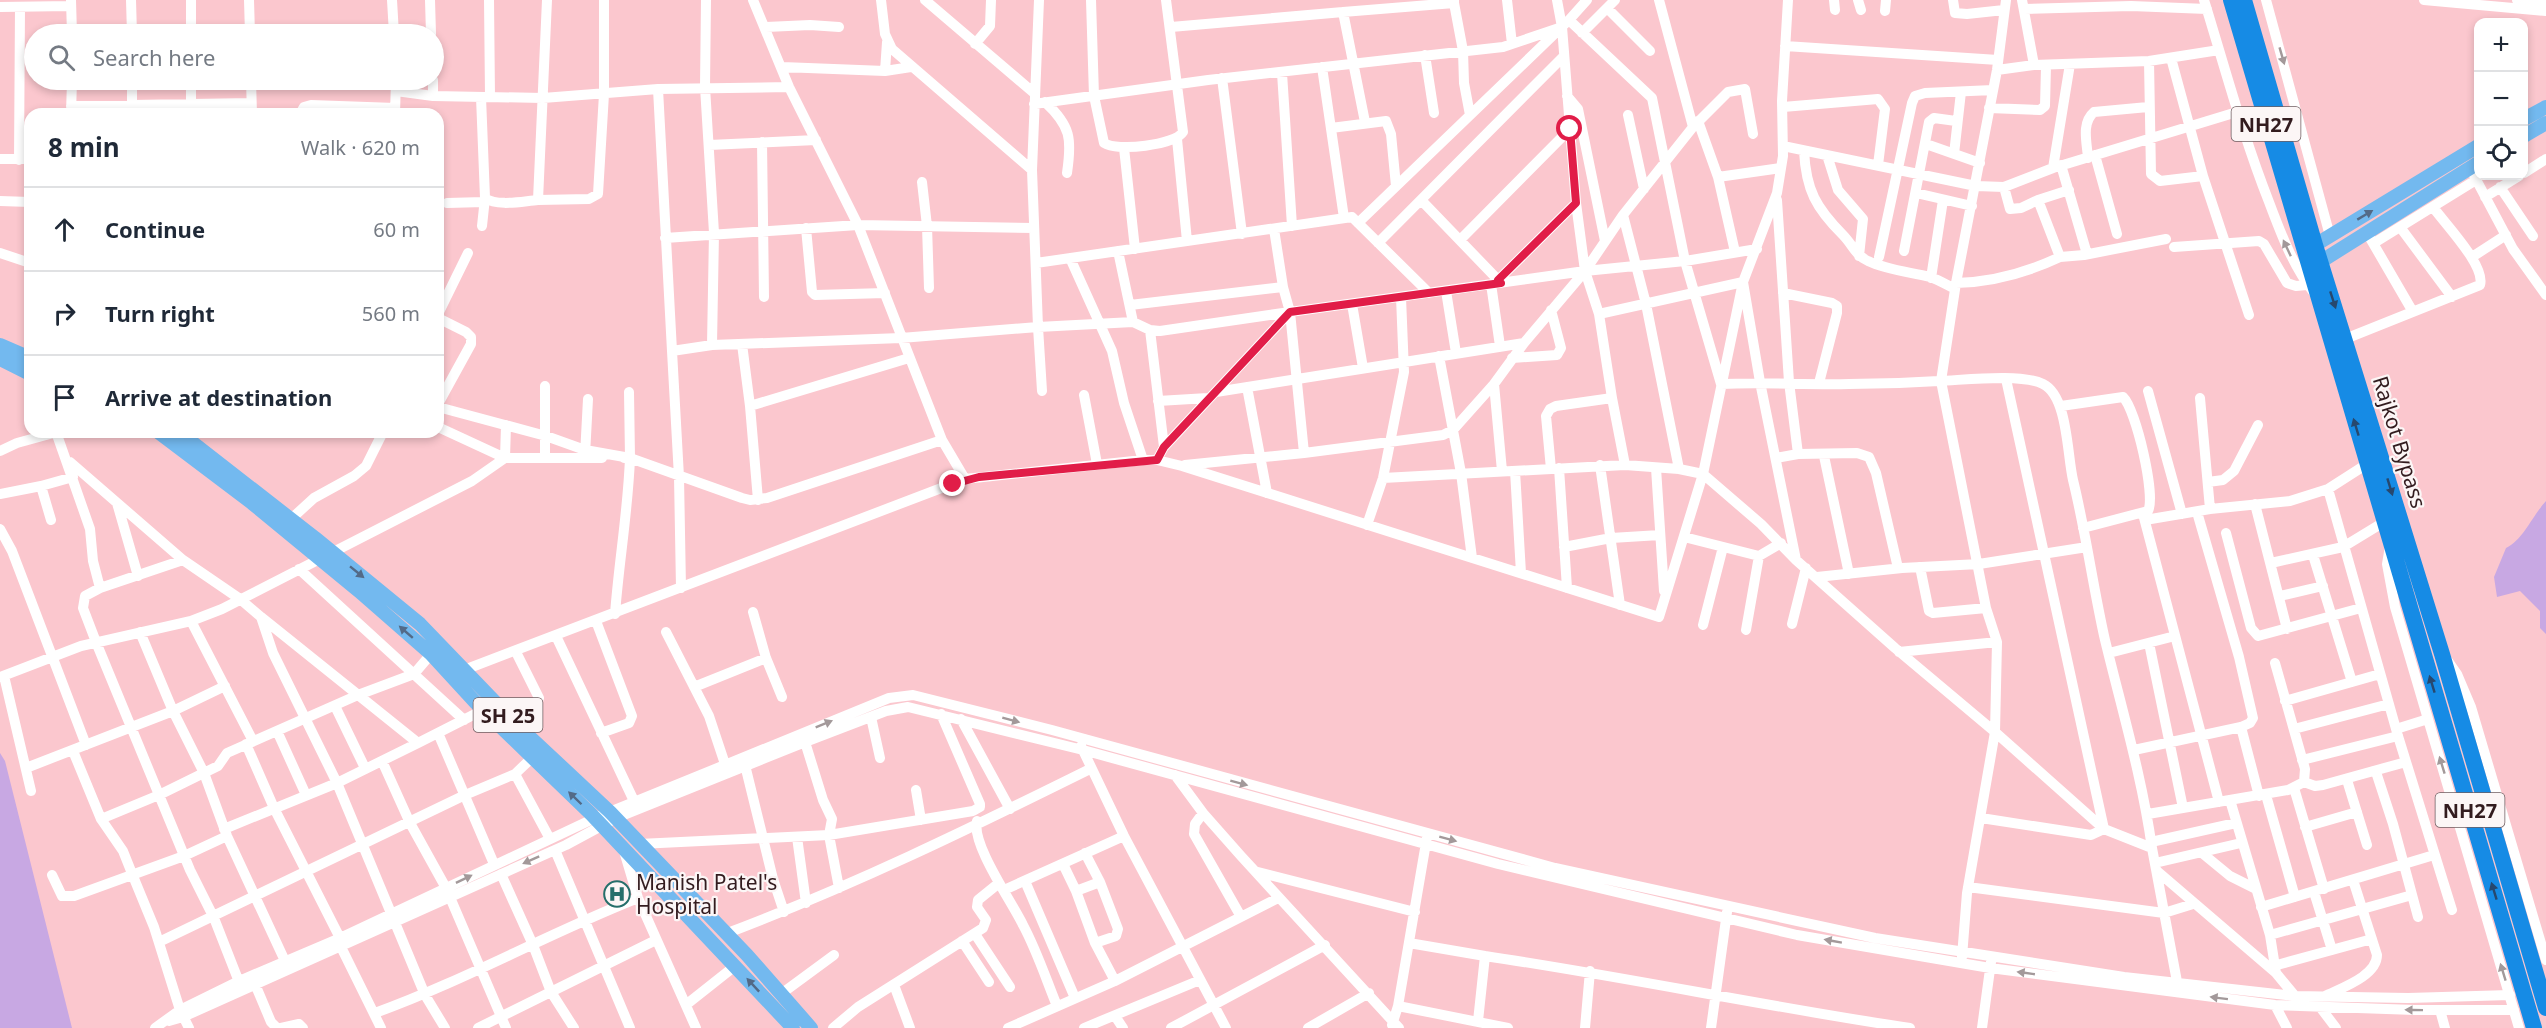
<!DOCTYPE html>
<html lang="en">
<head>
<meta charset="utf-8">
<style>
  :root { --surface:#fff; --page:#f2f2f3; --text:#1f2937; --muted:#747a83; --line:#e0e1e3 }
  body { margin:0; font-family:"Noto Sans",sans-serif; background:var(--page); color:var(--text) }
  .controls { position:absolute; right:18px; top:18px; display:grid; overflow:hidden; border-radius:12px; box-shadow:0 3px 9px #0003 }
  .controls button { width:54px; height:54px; display:grid; place-items:center; padding:0; border:0; border-bottom:2px solid var(--line); background:var(--surface); color:var(--text); font:30px sans-serif }
  .stop { position:absolute; width:18px; height:18px; margin:-14px; border:4px solid #e11d48; border-radius:50%; background:#fff }
  .stop.end { background:#e11d48; border-color:#fff; box-shadow:0 2px 6px #0008 }
  .list { margin:0; padding:0; list-style:none }
  h2 { display:flex; justify-content:space-between; align-items:center; height:78px; margin:0; padding:0 24px; font-size:26px }
  h2 small { font-size:20px; font-weight:400; color:var(--muted) }
  .list li { display:grid; grid-template-columns:39px 1fr auto; gap:18px; align-items:center; box-sizing:border-box; height:84px; padding:0 24px; border-top:2px solid var(--line) }
  .list b { display:block; font-size:22px; white-space:nowrap }
  .list em { font-size:20px; font-style:normal; color:var(--muted) }
  .icon { flex:none; width:33px; height:33px; fill:none; stroke:currentColor; stroke-width:2; stroke-linecap:round; stroke-linejoin:round }
  .map { position:relative; flex:none; width:2546px; height:1028px; overflow:hidden }
  .search { position:absolute; background:var(--surface); box-shadow:0 3px 9px #0003; left:24px; top:24px; width:420px; height:66px; display:flex; align-items:center; gap:15px; box-sizing:border-box; padding:0 21px; border-radius:33px; color:var(--muted); font-size:22px }
  .panel { position:absolute; background:var(--surface); box-shadow:0 3px 9px #0003; left:24px; top:108px; width:420px; height:330px; border-radius:18px }
  .map>svg:first-child { display:block }
</style>
</head>
<body>
<div class="map">
<svg width="2546" height="1028" viewBox="0 0 2546 1028">
  <rect width="100%" height="100%" fill="#fbc7ce"/>
  <path fill="#c8a8e3" d="M 2546,501 L 2546,634 L 2540,628 L 2540,611 L 2520,591 L 2497,597 L 2494,577 L 2506,548 C 2524,539 2532,516 2546,501 Z
    M 0,753 L 5,761 L 72,1028 L 0,1028 Z"/>
  <g fill="none" stroke-linecap="round" stroke-linejoin="round">
    <path stroke="#fff" stroke-width="10" d="M 71,0 L 72,34
      M 131,0 L 132,34
      M 191,0 L 191,34
      M 249,0 L 250,34
      M 392,0 L 394,34
      M 430,0 L 431,34
      M 489,0 L 490,96
      M 706,0 L 705,87 L 714,233 L 712,345
      M 753,0 L 789,87 L 858,225 L 942,440 L 965,479
      M 881,0 L 885,34 L 892,49 L 1032,170
      M 925,0 L 1034,93
      M 1091,0 L 1094,96 L 1104,143 C 1117,152 1175,145 1183,132 L 1166,0
      M 1507,0 L 1512,44
      M 1557,0 L 1562,27
      M 1659,0 L 1693,127
      M 1834,0 L 1835,10
      M 1858,0 L 1861,10
      M 1953,0 L 1955,13 L 1967,14 L 2004,10
      M 2022,0 L 2034,65
      M 2204,0 C 2225,68 2243,136 2269,202 C 2281,234 2293,266 2314,293
      M 2266,0 L 2330,236
      M 2424,0 L 2546,11
      M 2517,0 L 2546,3
      M 1454,3 L 1463,51 L 1464,83 L 1470,115
      M 0,7 L 71,6
      M 1607,8 L 1650,51
      M 2024,9 L 2131,6 L 2207,9
      M 1885,11 L 1886,0
      M 1569,20 L 1652,98 L 1685,261 L 1721,384
      M 766,27 L 810,25 L 839,27
      M 1171,27 L 1343,12
      M 1582,33 L 1615,0
      M 887,42 L 885,71 L 911,67
      M 975,44 L 990,26 L 991,0
      M 1785,46 L 1998,60
      M 1425,55 L 1434,113
      M 2171,58 L 2203,176 L 2249,315
      M 2149,61 L 2151,174 L 2160,181 L 2203,176
      M 782,67 L 885,71
      M 1322,67 L 1344,218
      M 1997,70 L 2034,65 L 2149,61 L 2219,50
      M 1282,73 L 1292,226
      M 1222,78 L 1242,234
      M 132,80 L 132,106
      M 251,80 L 252,114
      M 433,80 L 433,96
      M 658,89 L 672,351
      M 396,91 L 433,96 L 543,98 L 658,89 L 789,87
      M 1567,96 L 1578,109 L 1605,241
      M 481,97 L 485,198 C 498,207 523,201 538,200 L 547,0
      M 1045,102 C 1071,126 1072,139 1067,173
      M 1034,104 L 1208,80 L 1503,47 L 1562,27 L 1576,203 L 1585,271 L 1290,312 L 1164,447 L 1157,460
      M 71,106 L 251,103
      M 1783,107 L 1878,99 L 1885,109 L 1878,165
      M 1989,108 L 2040,110 L 2045,106 L 2046,66
      M 71,114 L 72,80
      M 191,114 L 191,80
      M 300,114 L 304,107 L 311,105 L 395,108
      M 395,114 L 396,80
      M 1628,115 L 1644,189
      M 1698,121 L 1718,177 L 1735,252
      M 1365,122 L 1343,12 L 1454,3 L 1454,0
      M 1331,128 L 1386,121 L 1391,134 L 1396,186
      M 1177,139 L 1187,241
      M 762,142 L 764,297
      M 1926,144 L 1980,163
      M 709,145 L 816,140
      M 1783,146 L 1976,186 L 2004,187 L 2053,168 L 2070,64
      M 1124,148 L 1135,249
      M 1804,151 C 1806,190 1816,208 1843,235 C 1852,244 1856,256 1868,261 C 1887,270 1910,272 1930,277 C 1939,280 1947,285 1955,289
      M 1954,154 L 1961,92
      M 1827,155 L 1838,190 L 1863,219 L 1859,256
      M 2095,155 L 2117,234
      M 2088,158 C 2087,143 2081,123 2094,112 L 2148,107
      M 0,159 L 30,159
      M 19,160 L 20,7
      M 2061,165 L 2087,254
      M 2053,168 L 2237,112
      M 2470,168 L 2513,249 L 2546,295
      M 2524,173 L 2546,159
      M 1718,177 L 1781,168
      M 922,182 L 927,226 L 929,288
      M 2004,187 L 2010,209 L 2021,208 L 2038,200
      M 2500,187 L 2533,236
      M 1916,193 L 1972,206
      M 2485,197 L 2519,176
      M 538,200 L 589,199 L 598,194 L 604,94 L 604,0
      M 1777,200 L 1789,382 L 1798,454
      M 0,201 L 30,202
      M 1422,201 L 1501,283
      M 447,203 L 484,202
      M 1623,215 L 1646,304 L 1679,469
      M 1358,223 L 1569,20 L 1587,0
      M 482,226 L 485,198
      M 2400,227 L 2452,297
      M 806,228 L 812,292 L 815,295 L 885,293
      M 665,238 L 858,225 L 1034,228
      M 2370,238 L 2413,312
      M 1461,239 L 1570,129
      M 1378,243 L 1564,56
      M 2374,243 L 2476,180
      M 2174,247 L 2259,241 L 2264,244 L 2287,283 L 2296,286 L 2307,285
      M 1118,251 L 1133,322
      M 1904,251 L 1929,122 L 1934,118 L 1956,121
      M 0,253 L 30,263
      M 1879,257 L 1912,103 L 1915,96 L 1925,93 L 1993,90
      M 2060,257 L 2084,255 L 2166,239
      M 2472,257 L 2506,235
      M 1070,258 L 1112,351 L 1124,403 L 1143,460
      M 1036,263 L 1352,217 L 1429,293
      M 1931,278 L 1943,200
      M 1498,280 L 1576,203
      M 1956,283 C 1994,282 2026,273 2060,257 L 2038,200 L 2069,190
      M 1491,284 L 1500,346
      M 1283,287 L 1290,312 L 1304,453 L 1443,435 L 1453,430 L 1494,384 L 1524,343 L 1585,271 L 1623,215 L 1693,127 L 1728,92 L 1745,89 L 1753,134
      M 1446,291 L 1456,353
      M 1783,293 L 1832,303 L 1837,306 L 1837,313 L 1819,383
      M 1352,304 L 1363,368
      M 1130,305 L 1283,287 L 1274,229
      M 438,314 L 468,253
      M 1599,314 L 1743,282 L 1760,382 L 1796,560
      M 438,318 L 466,332 L 471,337 L 471,344 L 438,404
      M 1150,330 L 1164,447
      M 2345,339 L 2480,285 C 2486,266 2445,224 2433,207
      M 742,344 L 750,406 L 758,500
      M 1439,356 L 1461,473 L 1472,558
      M 1512,358 L 1557,355 L 1561,348 L 1551,310
      M 1494,384 L 1502,471
      M 1721,384 C 1764,382 1806,385 1849,384 C 1879,384 1909,383 1939,381 C 1965,380 2021,373 2043,384 C 2068,396 2067,455 2073,480 C 2086,533 2093,587 2105,640 C 2122,710 2142,777 2152,848
      M 545,386 L 545,458
      M 1247,387 L 1267,493
      M 1042,391 L 1038,327 L 1133,322 L 1150,330 L 1160,331 L 1290,312
      M 2148,391 L 2182,514
      M 629,392 L 630,458
      M 1216,392 L 1524,343
      M 1084,395 L 1097,464
      M 1612,398 L 1625,465
      M 2200,398 L 2210,509
      M 1158,401 L 1208,398
      M 750,406 L 909,358
      M 2061,406 L 2123,397 C 2136,409 2156,496 2148,511 L 2083,528
      M 438,407 L 546,436 L 585,450 L 630,458 L 742,498 L 750,500 L 767,498 L 942,440
      M 438,427 L 505,458 L 602,458
      M 56,432 L 90,529 L 93,561 L 100,588
      M 0,451 L 17,443 L 57,432
      M 585,455 L 588,399
      M 1824,456 L 1849,574
      M 1776,458 L 1798,454 L 1857,453 L 1869,457 L 1876,473 L 1898,568
      M 70,462 L 183,560
      M 1185,465 L 1304,453
      M 1600,465 L 1620,605
      M 1559,468 L 1567,588
      M 1656,468 L 1664,591
      M 1551,469 L 1546,416 L 1550,409 L 1556,406 L 1612,398 L 1599,314 L 1585,271 L 1685,261 L 1757,249
      M 1515,471 L 1521,573
      M 1383,478 L 1625,465 L 1679,469 L 1703,474 L 1761,524 L 1796,560 L 1895,648 L 1995,732 L 2104,829 L 2152,848 L 2178,987
      M 2208,482 L 2223,480 L 2234,471 L 2258,425
      M 2328,489 L 2398,736 L 2452,910
      M 0,494 L 41,486
      M 117,503 L 138,576
      M 2255,504 L 2287,629
      M 2143,514 L 2219,802
      M 291,519 L 314,498 L 354,476 L 366,466 L 383,432
      M 51,520 L 41,486 L 73,477
      M 2145,520 L 2210,509 L 2290,501 L 2328,489 L 2367,464
      M 1367,525 L 1383,478 L 1404,372 L 1401,297
      M 0,529 L 12,551 L 86,745
      M 2226,533 L 2251,628 L 2258,636 L 2361,608
      M 1684,537 L 1759,556
      M 2390,546 L 2387,564 L 2395,607 L 2519,1028
      M 1564,547 L 1611,538 L 1660,535
      M 2313,555 L 2352,682
      M 2271,563 L 2343,547 L 2384,522
      M 1920,567 L 1929,611 L 1933,613 L 1986,608
      M 299,569 L 464,720
      M 1817,577 L 1902,568 L 1979,564 L 2087,547
      M 681,588 L 679,477 L 672,351 L 712,345 L 901,338 L 1038,327 L 1032,170 L 1039,0
      M 2280,596 L 2323,586
      M 753,612 L 766,658 L 782,697
      M 615,614 C 619,561 628,511 630,458 L 624,458
      M 261,617 L 418,743 L 483,710
      M 191,621 L 253,741
      M 596,621 L 632,716 L 629,723 L 601,733
      M 1792,624 L 1806,568
      M 1703,625 L 1723,547
      M 1746,630 L 1759,556 L 1781,543
      M 140,632 L 173,711 L 204,773 L 227,836 L 285,961
      M 666,632 L 709,716 L 725,764
      M 556,636 L 634,801
      M 2149,643 L 2183,808
      M 516,652 L 539,698 L 536,707 L 517,725
      M 1899,652 L 1997,642
      M 2109,653 L 2175,636
      M 2448,661 L 2457,674 L 2471,707 L 2546,960
      M 464,670 L 965,479 L 1143,460 L 1157,460 L 1182,466 L 1659,617 L 1703,474 L 1743,282 L 1777,193 L 1783,156 L 1782,101 L 1788,0
      M 4,676 L 31,791
      M 0,677 L 81,646 L 191,621 L 222,609 L 472,481 L 505,458 L 506,425
      M 694,687 L 766,658
      M 2285,701 L 2380,674
      M 335,706 L 365,768
      M 871,717 L 880,758
      M 961,719 L 1010,809
      M 2241,727 L 2259,796
      M 2294,729 L 2389,704
      M 2396,729 L 2428,719
      M 277,731 L 306,795
      M 438,733 L 494,864
      M 805,742 L 823,800 L 832,819 L 829,835 L 839,888
      M 246,744 L 274,808 L 340,938 L 341,947 L 381,1028
      M 1081,746 L 1124,836 L 1226,1028
      M 2134,750 L 2241,727 L 2250,723 L 2253,718 L 2239,657 L 2197,512
      M 73,751 L 101,819 L 123,851 L 133,876 L 154,927 L 180,1010 L 189,1028
      M 2302,760 L 2398,736
      M 382,761 L 410,823 L 446,888 L 506,1028
      M 745,765 L 773,879 L 784,912
      M 26,768 L 173,711 L 225,686
      M 2376,772 L 2393,824 L 2418,917
      M 515,774 L 550,839
      M 1175,775 L 1203,813 L 1241,856 L 1399,1028
      M 2347,780 L 2367,845
      M 2304,782 L 2315,786 L 2323,785 L 2406,762
      M 2294,788 L 2324,889
      M 916,790 L 921,820
      M 2266,795 L 2295,897
      M 2230,800 L 2270,935 L 2276,973
      M 1203,813 L 1195,824 L 1194,834 L 1240,915
      M 2148,814 L 2288,790 L 2304,782 L 2305,769 L 2275,663
      M 1981,818 L 2091,835 L 2104,829 L 2006,379
      M 101,819 L 159,795 L 218,766 L 227,753 L 358,695 L 414,674 L 431,654
      M 977,821 C 971,844 1012,902 1023,925 C 1037,951 1046,979 1057,1006
      M 2305,827 L 2357,812
      M 224,829 L 337,783 L 418,743
      M 797,837 L 806,903
      M 2151,842 L 2236,823
      M 639,844 L 829,835 L 973,811 L 980,807 L 980,804 L 941,714
      M 555,850 L 630,1028
      M 624,851 L 638,898 L 696,1028
      M 1085,853 L 1100,882 L 1118,929 L 1116,936 L 1095,943
      M 2202,853 L 2230,876 L 2256,889
      M 2155,863 L 2241,843
      M 1063,864 L 1076,891
      M 2157,871 L 2276,973 L 2295,996
      M 1258,872 L 1415,912
      M 501,874 L 533,945 L 551,992 L 574,1028
      M 52,875 L 62,896 L 74,896 L 184,856 L 227,836
      M 1025,881 L 1075,998
      M 1100,882 L 1076,891 L 1095,943 L 1115,981
      M 1968,887 L 2164,913 L 2193,904
      M 1004,890 L 1124,836
      M 2314,892 L 2332,950
      M 2261,907 L 2434,855
      M 725,934 C 850,887 971,828 1090,769
      M 975,934 L 1010,987
      M 2270,935 L 2412,895
      M 962,941 L 989,982
      M 159,942 L 465,795 L 515,774 L 538,752
      M 1409,943 L 1485,956
      M 1962,957 L 1967,893 L 1995,732 L 1997,642 L 1986,608 L 1941,381 L 1956,283 L 1997,70 L 2006,0
      M 2277,965 L 2372,939
      M 255,984 L 271,1022 L 277,1028
      M 894,985 L 910,1028
      M 241,987 L 214,918 L 190,870 L 96,642 L 83,608 L 85,596 L 100,588 L 183,560 L 240,599 L 261,617 L 273,653 L 337,783 L 425,995 L 445,1028
      M 781,994 L 834,955
      M 2325,996 C 2341,988 2377,976 2377,955 L 2353,880
      M 687,1004 L 735,966
      M 2275,1005 L 2287,1028
      M 1398,1006 L 1508,1028
      M 2320,1007 L 2336,1028
      M 2440,1010 L 2445,1028
      M 375,1013 C 466,980 549,933 638,898
      M 1115,1016 L 1123,1028
      M 169,1021 L 183,1017 L 566,845 L 616,818 L 805,742 L 886,711 L 908,707 L 1083,750 L 1498,864 L 1797,935 L 1990,968 L 2275,1005 L 2415,1010 L 2514,1010
      M 1478,1021 L 1485,956 C 1627,977 1768,1007 1910,1028
      M 1392,1025 L 1398,1006 L 1427,837
      M 155,1028 L 180,1010 L 239,981 L 340,938 L 595,818 L 889,698 L 913,695 L 1052,730 L 1555,868 L 1875,938 L 2124,977 L 2295,996 L 2408,998 L 2510,995
      M 281,1028 L 299,1024 L 303,1028
      M 478,1028 L 656,940
      M 833,1028 L 858,1007 L 983,928 L 986,920 L 977,907 L 978,900 L 999,883
      M 1008,1028 L 1115,981 L 1278,898
      M 1084,1028 L 1200,980
      M 1171,1028 L 1325,945
      M 1308,1028 L 1369,993
      M 1585,1028 L 1590,971
      M 1711,1028 L 1727,912
      M 1982,1028 L 1991,962"/>
    <path stroke="#73b9ef" stroke-width="14" d="M 2524,119 L 2546,107
      M 2524,136 L 2546,123
      M 2315,245 L 2478,146
      M 2320,262 L 2478,163
      M 0,345 L 30,358
      M 0,359 L 30,374
      M 158,432 L 252,503 L 359,591 L 431,654 L 476,703 L 591,814 L 793,1028
      M 179,432 L 315,538 L 420,624 L 517,725 L 610,812 L 747,955 L 811,1028"/>
    <path stroke="#168be5" stroke-width="16" d="M 2231,0 L 2534,1028
      M 2244,0 L 2315,245 L 2442,654 L 2546,1008"/>
  </g>
  <defs><path id="oneway-solid" d="M-6-.8H1V-3.2L6.5 0L1 3.2V.8H-6Z" transform="scale(1.5)"/></defs>
  <g fill="#a3999a">
    <use href="#oneway-solid" transform="translate(2282 56) rotate(74)"/>
    <use href="#oneway-solid" transform="translate(2287 248) rotate(-115)"/>
    <use href="#oneway-solid" transform="translate(1011 720) rotate(15)"/>
    <use href="#oneway-solid" transform="translate(824 724) rotate(-22)"/>
    <use href="#oneway-solid" transform="translate(2442 765) rotate(-107)"/>
    <use href="#oneway-solid" transform="translate(1239 783) rotate(15)"/>
    <use href="#oneway-solid" transform="translate(1448 839) rotate(15)"/>
    <use href="#oneway-solid" transform="translate(531 860) rotate(156)"/>
    <use href="#oneway-solid" transform="translate(464 879) rotate(-26)"/>
    <use href="#oneway-solid" transform="translate(1833 941) rotate(-170)"/>
    <use href="#oneway-solid" transform="translate(2503 972) rotate(-107)"/>
    <use href="#oneway-solid" transform="translate(2026 973) rotate(-172)"/>
    <use href="#oneway-solid" transform="translate(2219 998) rotate(-173)"/>
    <use href="#oneway-solid" transform="translate(2414 1010) rotate(-179)"/>
  </g>
  <g fill="#536a87">
    <use href="#oneway-solid" transform="translate(2365 215) rotate(-31)"/>
    <use href="#oneway-solid" transform="translate(357 572) rotate(39)"/>
    <use href="#oneway-solid" transform="translate(406 632) rotate(-139)"/>
    <use href="#oneway-solid" transform="translate(575 798) rotate(-136)"/>
    <use href="#oneway-solid" transform="translate(753 985) rotate(-133)"/>
  </g>
  <g fill="#27486e">
    <use href="#oneway-solid" transform="translate(2333 300) rotate(72)"/>
    <use href="#oneway-solid" transform="translate(2356 427) rotate(-107)"/>
    <use href="#oneway-solid" transform="translate(2390 487) rotate(73)"/>
    <use href="#oneway-solid" transform="translate(2432 684) rotate(-107)"/>
    <use href="#oneway-solid" transform="translate(2494 891) rotate(-107)"/>
  </g>
  <g fill="none" stroke-linecap="round" stroke-linejoin="round">
    <path stroke="#e11d48" stroke-width="8" d="M 953,484 L 979,477 L 1157,460 L 1164,447 L 1290,312 L 1501,283 L 1498,280 L 1576,203 L 1570,129"/>
  </g>
  <defs>
    <g id="hospital-ring" transform="scale(1.35)"><circle r="9.5" fill="#fcf6f6" stroke="#266f6b" stroke-width="1.5"/><path d="M-5-5h3v3.5h4V-5h3V5h-3V1.5h-4V5h-3Z" fill="#266f6b"/></g>
  </defs>
  <g fill-rule="evenodd">
    <use href="#hospital-ring" x="617" y="894"/>
  </g>
  <g text-anchor="middle" dominant-baseline="central" stroke-width="4.5" stroke-linejoin="round" paint-order="stroke">
    <g fill="#fcf6f6" stroke="#6f5d60" stroke-width="1.5">
      <rect x="2231.5" y="107" width="69" height="34" rx="4.5"/>
      <rect x="473.5" y="698" width="69" height="34" rx="4.5"/>
      <rect x="2435.5" y="793" width="69" height="34" rx="4.5"/>
    </g>
    <g font-size="20" font-weight="bold" fill="#331c1f">
      <text x="2266" y="124">NH27</text>
      <text x="508" y="715">SH 25</text>
      <text x="2470" y="810">NH27</text>
    </g>
    <g font-size="21" fill="#331c1f" stroke="#fcf6f6">
      <text transform="translate(2400 442) rotate(73)">Rajkot Bypass</text>
    </g>
    <g font-size="21" fill="#331c1f" stroke="#fcf6f6" text-anchor="start">
      <text x="636" y="882">Manish Patel's<tspan x="636" dy="24">Hospital</tspan></text>
    </g>
  </g>
</svg>
<div class="controls">
<button>+</button>
<button>−</button>
<button><svg class="icon" aria-label="locate" viewBox="0 0 24 24"><circle cx="12" cy="12" r="6"/><path d="M12 2v4M12 18v4M2 12h4M18 12h4"/></svg></button>
</div>
<div class="stop" style="left:1570px;top:129px"></div>
<div class="stop end" style="left:953px;top:484px"></div>
<div class="search"><svg class="icon" aria-label="search" viewBox="0 0 24 24"><circle cx="10" cy="10" r="6"/><path d="M15 15l6 6"/></svg>Search here</div>
<section class="panel">
<h2>8 min<small>Walk · 620 m</small></h2>
<ul class="list">
<li><svg class="icon" aria-label="ahead" viewBox="0 0 24 24"><path d="M12 20V5M6 11l6-6 6 6"/></svg><div><b>Continue</b></div><em>60 m</em></li>
<li><svg class="icon" aria-label="right" viewBox="0 0 24 24"><path d="M7 20v-9h11M14 6l5 5-5 5"/></svg><div><b>Turn right</b></div><em>560 m</em></li>
<li><svg class="icon" aria-label="arrive" viewBox="0 0 24 24"><path d="M6 21V4h12l-3 4 3 4H6"/></svg><div><b>Arrive at destination</b></div></li>
</ul>
</section>
</div>
</body>
</html>
